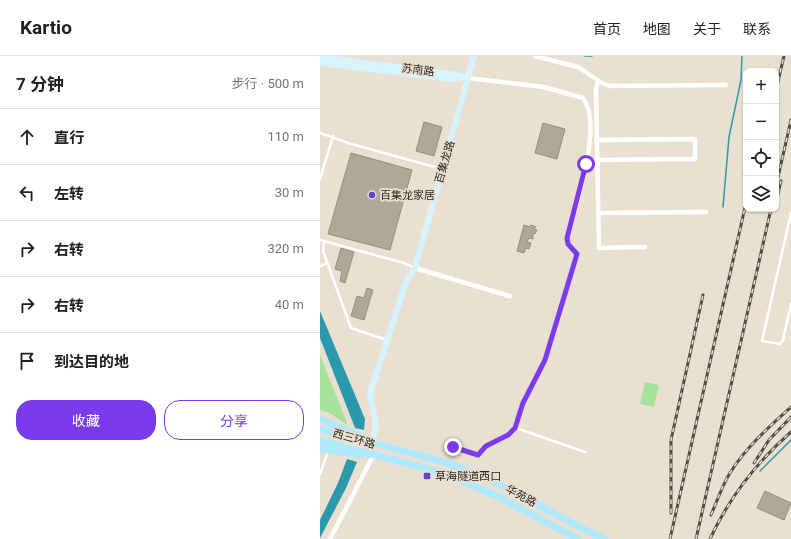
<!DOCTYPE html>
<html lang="zh">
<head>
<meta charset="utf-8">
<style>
  :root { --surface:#fff; --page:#f2f2f2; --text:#202124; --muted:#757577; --line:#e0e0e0; --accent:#7c3aed }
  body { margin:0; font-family:Roboto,"Noto Sans SC",sans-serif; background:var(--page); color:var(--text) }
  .controls { position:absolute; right:12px; top:12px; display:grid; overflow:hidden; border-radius:8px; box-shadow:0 1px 3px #0004 }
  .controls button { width:36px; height:36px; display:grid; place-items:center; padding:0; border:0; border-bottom:1px solid var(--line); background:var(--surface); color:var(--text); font:20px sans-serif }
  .stop { position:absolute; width:12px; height:12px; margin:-9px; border:3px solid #7c3aed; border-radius:50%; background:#fff }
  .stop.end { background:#7c3aed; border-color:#fff; box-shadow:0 1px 4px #0008 }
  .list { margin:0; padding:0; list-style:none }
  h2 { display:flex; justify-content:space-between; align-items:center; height:52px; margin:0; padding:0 16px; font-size:17px }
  h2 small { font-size:13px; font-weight:400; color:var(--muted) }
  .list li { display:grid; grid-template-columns:26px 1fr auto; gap:12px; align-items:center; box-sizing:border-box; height:56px; padding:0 16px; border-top:1px solid var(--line) }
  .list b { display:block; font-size:15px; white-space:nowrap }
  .list em { font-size:13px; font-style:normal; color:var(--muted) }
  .actions { display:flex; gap:8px; padding:12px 16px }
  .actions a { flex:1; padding:9px 0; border:1px solid var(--accent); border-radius:16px; text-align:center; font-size:14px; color:var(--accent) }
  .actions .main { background:var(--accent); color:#fff }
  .icon { flex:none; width:22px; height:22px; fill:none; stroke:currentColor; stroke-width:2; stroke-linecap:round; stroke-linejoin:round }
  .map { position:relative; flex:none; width:471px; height:483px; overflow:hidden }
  header { display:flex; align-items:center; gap:24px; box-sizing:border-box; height:56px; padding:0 20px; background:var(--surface); border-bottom:1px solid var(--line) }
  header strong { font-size:19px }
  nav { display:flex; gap:22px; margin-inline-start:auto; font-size:14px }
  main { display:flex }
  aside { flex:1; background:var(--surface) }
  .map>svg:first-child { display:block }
</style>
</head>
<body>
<header>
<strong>Kartio</strong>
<nav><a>首页</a><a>地图</a><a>关于</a><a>联系</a></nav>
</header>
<main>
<aside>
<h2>7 分钟<small>步行 · 500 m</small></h2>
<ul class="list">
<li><svg class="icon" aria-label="ahead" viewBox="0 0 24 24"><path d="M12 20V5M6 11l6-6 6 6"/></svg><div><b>直行</b></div><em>110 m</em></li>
<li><svg class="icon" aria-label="left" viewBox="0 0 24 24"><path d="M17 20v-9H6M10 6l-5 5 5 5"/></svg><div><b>左转</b></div><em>30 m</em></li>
<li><svg class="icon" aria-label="right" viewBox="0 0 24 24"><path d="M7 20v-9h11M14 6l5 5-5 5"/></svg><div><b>右转</b></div><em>320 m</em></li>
<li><svg class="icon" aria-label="right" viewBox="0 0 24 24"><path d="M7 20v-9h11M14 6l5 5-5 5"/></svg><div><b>右转</b></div><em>40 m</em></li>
<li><svg class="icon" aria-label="arrive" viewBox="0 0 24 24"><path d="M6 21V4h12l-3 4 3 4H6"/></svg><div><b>到达目的地</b></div></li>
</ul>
<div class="actions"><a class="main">收藏</a><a>分享</a></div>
</aside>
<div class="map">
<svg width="471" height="483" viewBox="0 0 471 483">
  <rect width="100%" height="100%" fill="#e9e0d1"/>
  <path fill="#a5e29c" d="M 0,299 L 26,364 L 27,369 L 10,357 L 0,354 Z
    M 325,326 L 339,329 L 334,351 L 320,348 Z"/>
  <path fill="#2999ab" d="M 0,255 L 45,363 L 44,374 L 35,372 L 0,282 Z
    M 27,403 L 37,406 L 26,432 L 0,482 L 0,464 L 18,427 Z"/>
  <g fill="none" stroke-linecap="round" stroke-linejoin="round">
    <path stroke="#2999ab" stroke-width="1.5" d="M 265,0 L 272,0
      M 403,151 L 409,81 L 421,24 L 422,0
      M 440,415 L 471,384"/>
  </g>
  <path fill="#afa798" stroke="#968e80" d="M 104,66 L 122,71 L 114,100 L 96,95 Z
    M 223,67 L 245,73 L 237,103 L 215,97 Z
    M 31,97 L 92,114 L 70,194 L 8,178 Z
    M 204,169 L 210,171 L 211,169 L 216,171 L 213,173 L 217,174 L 215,178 L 213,177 L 213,183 L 209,182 L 207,186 L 211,187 L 209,193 L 206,192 L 204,197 L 197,195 Z
    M 21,192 L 34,196 L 25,227 L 20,225 L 22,215 L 15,213 Z
    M 47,232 L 53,234 L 44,264 L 31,260 L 37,240 L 44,242 Z
    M 445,435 L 471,447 L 464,464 L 437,452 Z"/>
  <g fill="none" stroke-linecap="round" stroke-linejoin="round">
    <path stroke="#fff" stroke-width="2.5" d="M 0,77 L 28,87 L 122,113
      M 0,123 L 13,80
      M 471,157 L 442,285 L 460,288 L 463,284 L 471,248
      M 0,184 L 84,207 L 95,212
      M 4,185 L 3,195 L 31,272 L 67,284
      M 0,210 L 8,207
      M 196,372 L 265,396
      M 0,418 L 8,396"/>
    <path stroke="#fff" stroke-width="4.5" d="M 215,0 L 258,11 L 282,27 L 290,30 L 406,29
      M 278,25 L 276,33 L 279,192 L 325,191
      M 276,84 L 375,83 L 375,103 L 277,104
      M 278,157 L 386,156
      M 95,212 L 190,240
      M 133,391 L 158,399 L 166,390 L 188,379 L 195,372 L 203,347 L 225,304 L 257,198 L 248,188 L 247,182 C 255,151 284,68 263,42 L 224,31 L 148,22
      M 10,483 L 53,400"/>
    <path stroke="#d7f4fe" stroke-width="6" d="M 0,1 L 131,18 L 148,22
      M 0,7 L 131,23 L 140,22
      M 52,388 L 56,370 L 50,337 L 86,226 L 95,212 L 154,0"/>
    <path stroke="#afe9fe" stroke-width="7" d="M 0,363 L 52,385
      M 0,373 C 50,388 103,397 152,416 C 198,435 239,463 285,483
      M 0,385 L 120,416 L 179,441 L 258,483
      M 0,393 L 41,399"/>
    <g stroke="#514d45" stroke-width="3">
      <path id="rail" d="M 456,34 L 464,0
        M 456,130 L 471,64
        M 456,146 L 461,125
        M 434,407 L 449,384 L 471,361
        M 351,457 L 351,384 L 383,239
        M 391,459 C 397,445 402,430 410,417 C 426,391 449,371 471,351
        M 350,483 L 426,147
        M 376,483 L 451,153
        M 390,483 C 409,442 438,405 471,376"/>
    </g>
    <use href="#rail" stroke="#e9e0d1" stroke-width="1.5" stroke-dasharray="4.5" stroke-linecap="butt"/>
  </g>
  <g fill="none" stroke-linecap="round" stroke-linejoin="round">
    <path stroke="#7c3aed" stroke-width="5" d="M 133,391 L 158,399 L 166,390 L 188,379 L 195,372 L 203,347 L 225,304 L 257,198 L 248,188 L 247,182 L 266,108"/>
  </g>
  <g fill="#5f4ac3" stroke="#e9e0d1" stroke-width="1.5">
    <circle cx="52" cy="139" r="4"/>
    <rect x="103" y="416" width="8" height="8" rx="2"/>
  </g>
  <g text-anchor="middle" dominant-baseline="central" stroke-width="3.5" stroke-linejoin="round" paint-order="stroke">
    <g font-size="11" fill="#292620" stroke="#e9e0d1">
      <text transform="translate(98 14) rotate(7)">苏南路</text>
      <text transform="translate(125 106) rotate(-74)">百集龙路</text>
      <text transform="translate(34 383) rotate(16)">西三环路</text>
      <text transform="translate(201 440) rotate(28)">华苑路</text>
    </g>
    <g font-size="11" fill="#292620" stroke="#e9e0d1" text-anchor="start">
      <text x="60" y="139">百集龙家居</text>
      <text x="115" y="420">草海隧道西口</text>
    </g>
  </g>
</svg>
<div class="controls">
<button>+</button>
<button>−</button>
<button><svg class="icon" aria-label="locate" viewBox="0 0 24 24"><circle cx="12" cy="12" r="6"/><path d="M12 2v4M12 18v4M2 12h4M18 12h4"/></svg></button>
<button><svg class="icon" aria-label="layers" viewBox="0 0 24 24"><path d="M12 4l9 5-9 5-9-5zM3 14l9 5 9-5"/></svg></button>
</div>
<div class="stop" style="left:266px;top:108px"></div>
<div class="stop end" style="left:133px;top:391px"></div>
</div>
</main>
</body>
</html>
